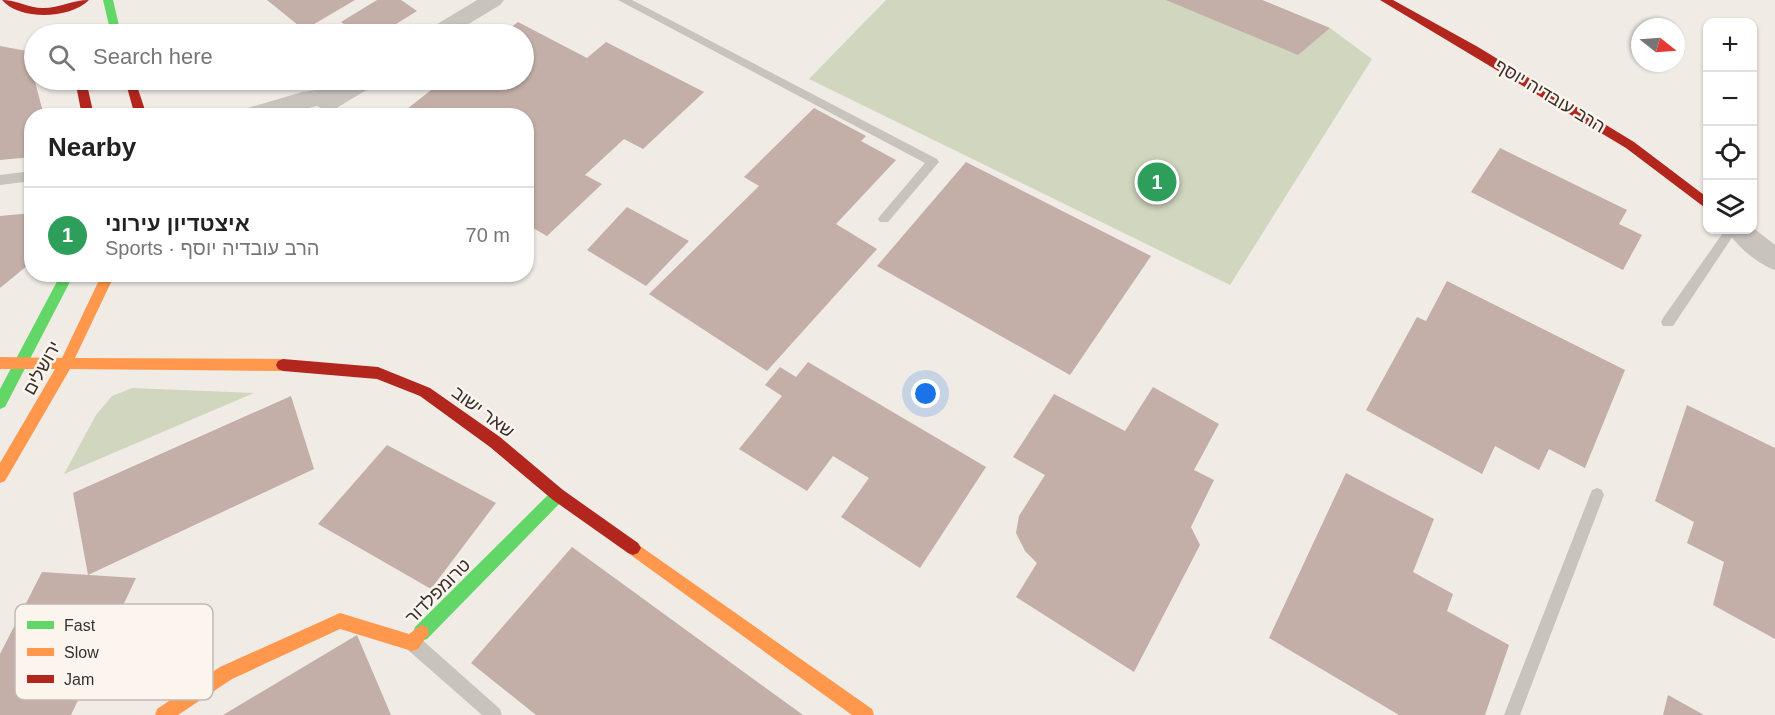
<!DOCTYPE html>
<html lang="en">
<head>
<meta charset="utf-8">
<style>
  :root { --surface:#fff; --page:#f2f2f2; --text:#222; --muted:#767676; --line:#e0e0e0; --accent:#7a716c }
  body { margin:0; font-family:Helvetica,Heebo,sans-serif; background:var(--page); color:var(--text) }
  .controls { position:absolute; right:18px; top:18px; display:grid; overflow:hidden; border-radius:12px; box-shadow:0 2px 4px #0004 }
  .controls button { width:54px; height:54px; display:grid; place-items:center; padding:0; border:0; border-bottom:2px solid var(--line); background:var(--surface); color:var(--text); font:30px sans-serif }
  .compass { position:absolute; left:1631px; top:18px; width:54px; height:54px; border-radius:50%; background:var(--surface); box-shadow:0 2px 4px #0004; rotate:107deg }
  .you { position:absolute; left:926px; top:394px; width:21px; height:21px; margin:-15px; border:4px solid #fff; border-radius:50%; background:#1a73e8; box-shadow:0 0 0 9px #1a73e833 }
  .badge { display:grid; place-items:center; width:39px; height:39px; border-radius:50%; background:var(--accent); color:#fff; font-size:20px; font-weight:700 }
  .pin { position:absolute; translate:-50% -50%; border:3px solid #fff; box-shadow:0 2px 6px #0006 }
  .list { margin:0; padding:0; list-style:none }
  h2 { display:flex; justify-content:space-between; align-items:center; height:78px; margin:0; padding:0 24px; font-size:26px }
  h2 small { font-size:20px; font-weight:400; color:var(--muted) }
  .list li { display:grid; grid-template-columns:39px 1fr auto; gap:18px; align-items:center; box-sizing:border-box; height:96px; padding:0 24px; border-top:2px solid var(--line) }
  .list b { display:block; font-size:22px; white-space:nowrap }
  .list p { margin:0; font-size:20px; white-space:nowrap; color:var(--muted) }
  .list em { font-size:20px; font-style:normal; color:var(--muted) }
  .icon { flex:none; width:33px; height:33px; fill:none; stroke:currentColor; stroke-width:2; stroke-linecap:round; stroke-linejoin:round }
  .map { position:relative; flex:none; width:1775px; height:715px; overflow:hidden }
  .search { position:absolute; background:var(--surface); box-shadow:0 2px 4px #0004; left:24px; top:24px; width:510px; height:66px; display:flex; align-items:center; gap:15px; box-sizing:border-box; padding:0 21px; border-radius:33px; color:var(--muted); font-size:22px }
  .panel { position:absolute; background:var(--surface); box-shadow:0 2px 4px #0004; left:24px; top:108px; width:510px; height:174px; border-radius:24px }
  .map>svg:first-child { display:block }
</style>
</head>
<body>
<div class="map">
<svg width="1775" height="715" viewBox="0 0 1775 715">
  <rect width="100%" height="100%" fill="#f0ebe5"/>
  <path fill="#d1d6bf" d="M 886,0 L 1262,0 L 1330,28 L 1372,59 L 1230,285 L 809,79 Z
    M 132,388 L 254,393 L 64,474 L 96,415 L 112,396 Z"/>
  <path fill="#c3afa7" d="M 267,0 L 355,0 L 304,30 Z
    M 377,0 L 401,0 L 417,11 L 380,34 L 359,34 L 341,22 Z
    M 1166,0 L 1262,0 L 1330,28 L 1298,55 Z
    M 518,22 L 587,58 L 606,42 L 704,92 L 643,149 L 624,139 L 585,175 L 602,184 L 547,236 L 526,224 L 526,116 L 398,116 L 444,80 L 524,80 L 524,34 L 502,34 Z
    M 0,46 L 27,51 L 44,116 L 32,116 L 32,157 L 0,160 Z
    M 814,108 L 866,136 L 861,141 L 896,160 L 836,224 L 877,249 L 767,371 L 649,294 L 759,186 L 744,177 Z
    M 1500,148 L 1627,210 L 1619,224 L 1642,235 L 1623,270 L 1471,192 Z
    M 966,162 L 1151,256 L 1070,375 L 877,266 Z
    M 627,207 L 689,241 L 646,286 L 587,250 Z
    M 32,213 L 32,256 L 28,265 L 0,288 L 0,216 Z
    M 1447,281 L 1625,370 L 1585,468 L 1549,449 L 1539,470 L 1495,446 L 1482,474 L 1366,410 L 1417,317 L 1426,321 Z
    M 808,362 L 986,467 L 920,568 L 841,517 L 869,478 L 833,456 L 807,491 L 739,449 L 782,396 L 765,385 L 780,367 L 796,377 Z
    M 1153,387 L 1219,424 L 1194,470 L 1214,480 L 1191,527 L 1200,545 L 1134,672 L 1016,597 L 1037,563 L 1025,551 L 1016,533 L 1019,516 L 1045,475 L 1013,457 L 1054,394 L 1125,431 Z
    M 291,396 L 314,469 L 88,575 L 73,493 Z
    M 1687,405 L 1775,448 L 1775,639 L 1713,605 L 1724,562 L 1687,543 L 1694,522 L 1655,501 Z
    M 387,445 L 496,503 L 431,589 L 318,524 Z
    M 1346,473 L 1434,519 L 1413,572 L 1453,594 L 1447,611 L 1509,645 L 1485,715 L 1399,715 L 1269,638 Z
    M 572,547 L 803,715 L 536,715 L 471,663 Z
    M 42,572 L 136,578 L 71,715 L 0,715 L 0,654 Z
    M 357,635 L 391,715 L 223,715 Z
    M 1668,695 L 1704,715 L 1663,715 Z"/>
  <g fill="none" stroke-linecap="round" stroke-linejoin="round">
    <path fill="#c9c3be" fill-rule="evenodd" d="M 618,0 L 632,0 L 937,159 L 939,162 L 888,222 L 880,222 L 878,219 L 880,216 L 925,163 Z
      M 32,171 L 32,181 L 0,185 L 0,175 Z
      M 1725,230 L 1737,230 L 1673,326 L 1663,326 L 1661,322 L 1663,318 Z
      M 1597,488 L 1602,490 L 1604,495 L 1520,715 L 1504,715 L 1590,495 L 1592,490 Z
      M 414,636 L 420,638 L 500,709 L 502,715 L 482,715 L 408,650 L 406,644 L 408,638 Z"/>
    <path fill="#c9c3be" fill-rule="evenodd" d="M 477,0 L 504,0 L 500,5 L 452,34 L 426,34 L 429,29 Z
      M 349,80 L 376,80 L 373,86 L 335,109 L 327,111 L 317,106 L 278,116 L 238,116 L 241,110 L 302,92 L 336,87 Z
      M 1752,227 L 1775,245 L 1775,270 C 1759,265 1735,245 1727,230 L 1752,230 Z"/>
    <path fill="#63d668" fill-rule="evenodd" d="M 103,0 L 113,0 L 121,34 L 111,34 Z
      M 61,274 L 74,274 L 5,407 L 0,409 L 0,389 Z
      M 558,488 L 563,490 L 565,495 L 563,500 L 427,639 L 421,641 L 415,639 L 413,633 L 415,627 L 553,490 Z"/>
    <path fill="#ff974d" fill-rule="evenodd" d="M 102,274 L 115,274 L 75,358 L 283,359 L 288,361 L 290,365 L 288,369 L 283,371 L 70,369 L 5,481 L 0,483 L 0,463 L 55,369 L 0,369 L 0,357 L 62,358 Z
      M 633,541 L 872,709 L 874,715 L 852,715 L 628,553 L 625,548 L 628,543 Z
      M 340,613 L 409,634 L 421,625 L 427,627 L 429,633 L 418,649 L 412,651 L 340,629 L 232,679 L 178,715 L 155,715 L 157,709 L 220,667 Z"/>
    <path fill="#b3261e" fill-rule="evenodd" d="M 2,0 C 17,0 28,8 43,8 C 60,8 72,0 89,0 C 70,19 20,21 2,0 Z
      M 1380,0 L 1393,0 L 1478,47 L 1634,142 L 1708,198 L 1708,210 L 1626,148 Z
      M 75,80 L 86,80 L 94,116 L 82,116 Z
      M 125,80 L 135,80 L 147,116 L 135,116 Z
      M 283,359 L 378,367 L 430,388 L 500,437 L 563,490 L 638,543 L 641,548 L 638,553 L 633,555 L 628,553 L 553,500 L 490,447 L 420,396 L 377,379 L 283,371 L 278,369 L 276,365 L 278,361 Z"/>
  </g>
  <g text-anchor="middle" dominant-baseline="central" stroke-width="5" stroke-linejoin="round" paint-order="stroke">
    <g font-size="18" fill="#3b302b" stroke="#fbf5ee">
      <text transform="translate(1550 96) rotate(31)">הרב עובדיה יוסף</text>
      <text transform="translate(42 368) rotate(-61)">ירושלים</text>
      <text transform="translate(483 412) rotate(37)">שאר ישוב</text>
      <text transform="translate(438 591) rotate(-45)">טרומפלדור</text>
    </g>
  </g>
  <rect x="15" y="604" width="198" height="96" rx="9" fill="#fbf5ee" stroke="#c1bab4" stroke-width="1.5"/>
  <rect x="27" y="621" width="27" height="8" fill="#63d668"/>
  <rect x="27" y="648" width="27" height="8" fill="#ff974d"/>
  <rect x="27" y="675" width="27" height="8" fill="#b3261e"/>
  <g font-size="16" fill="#3b302b">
    <text x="64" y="631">Fast</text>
    <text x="64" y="658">Slow</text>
    <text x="64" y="685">Jam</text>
  </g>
</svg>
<div class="controls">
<button>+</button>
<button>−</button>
<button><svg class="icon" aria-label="locate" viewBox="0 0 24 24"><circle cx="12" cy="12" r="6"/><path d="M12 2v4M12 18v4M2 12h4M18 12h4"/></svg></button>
<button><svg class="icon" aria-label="layers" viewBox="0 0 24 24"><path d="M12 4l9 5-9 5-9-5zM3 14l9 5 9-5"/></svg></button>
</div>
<svg class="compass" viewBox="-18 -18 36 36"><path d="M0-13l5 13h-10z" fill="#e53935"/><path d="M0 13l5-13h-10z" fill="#767676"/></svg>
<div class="you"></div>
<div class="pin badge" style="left:1157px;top:182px;background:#2e9e5b">1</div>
<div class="search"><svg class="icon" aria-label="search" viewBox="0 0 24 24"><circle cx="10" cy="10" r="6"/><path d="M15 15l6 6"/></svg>Search here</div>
<section class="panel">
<h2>Nearby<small></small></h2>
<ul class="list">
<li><span class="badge" style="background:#2e9e5b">1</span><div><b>איצטדיון עירוני</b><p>Sports · הרב עובדיה יוסף</p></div><em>70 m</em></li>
</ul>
</section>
</div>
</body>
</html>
